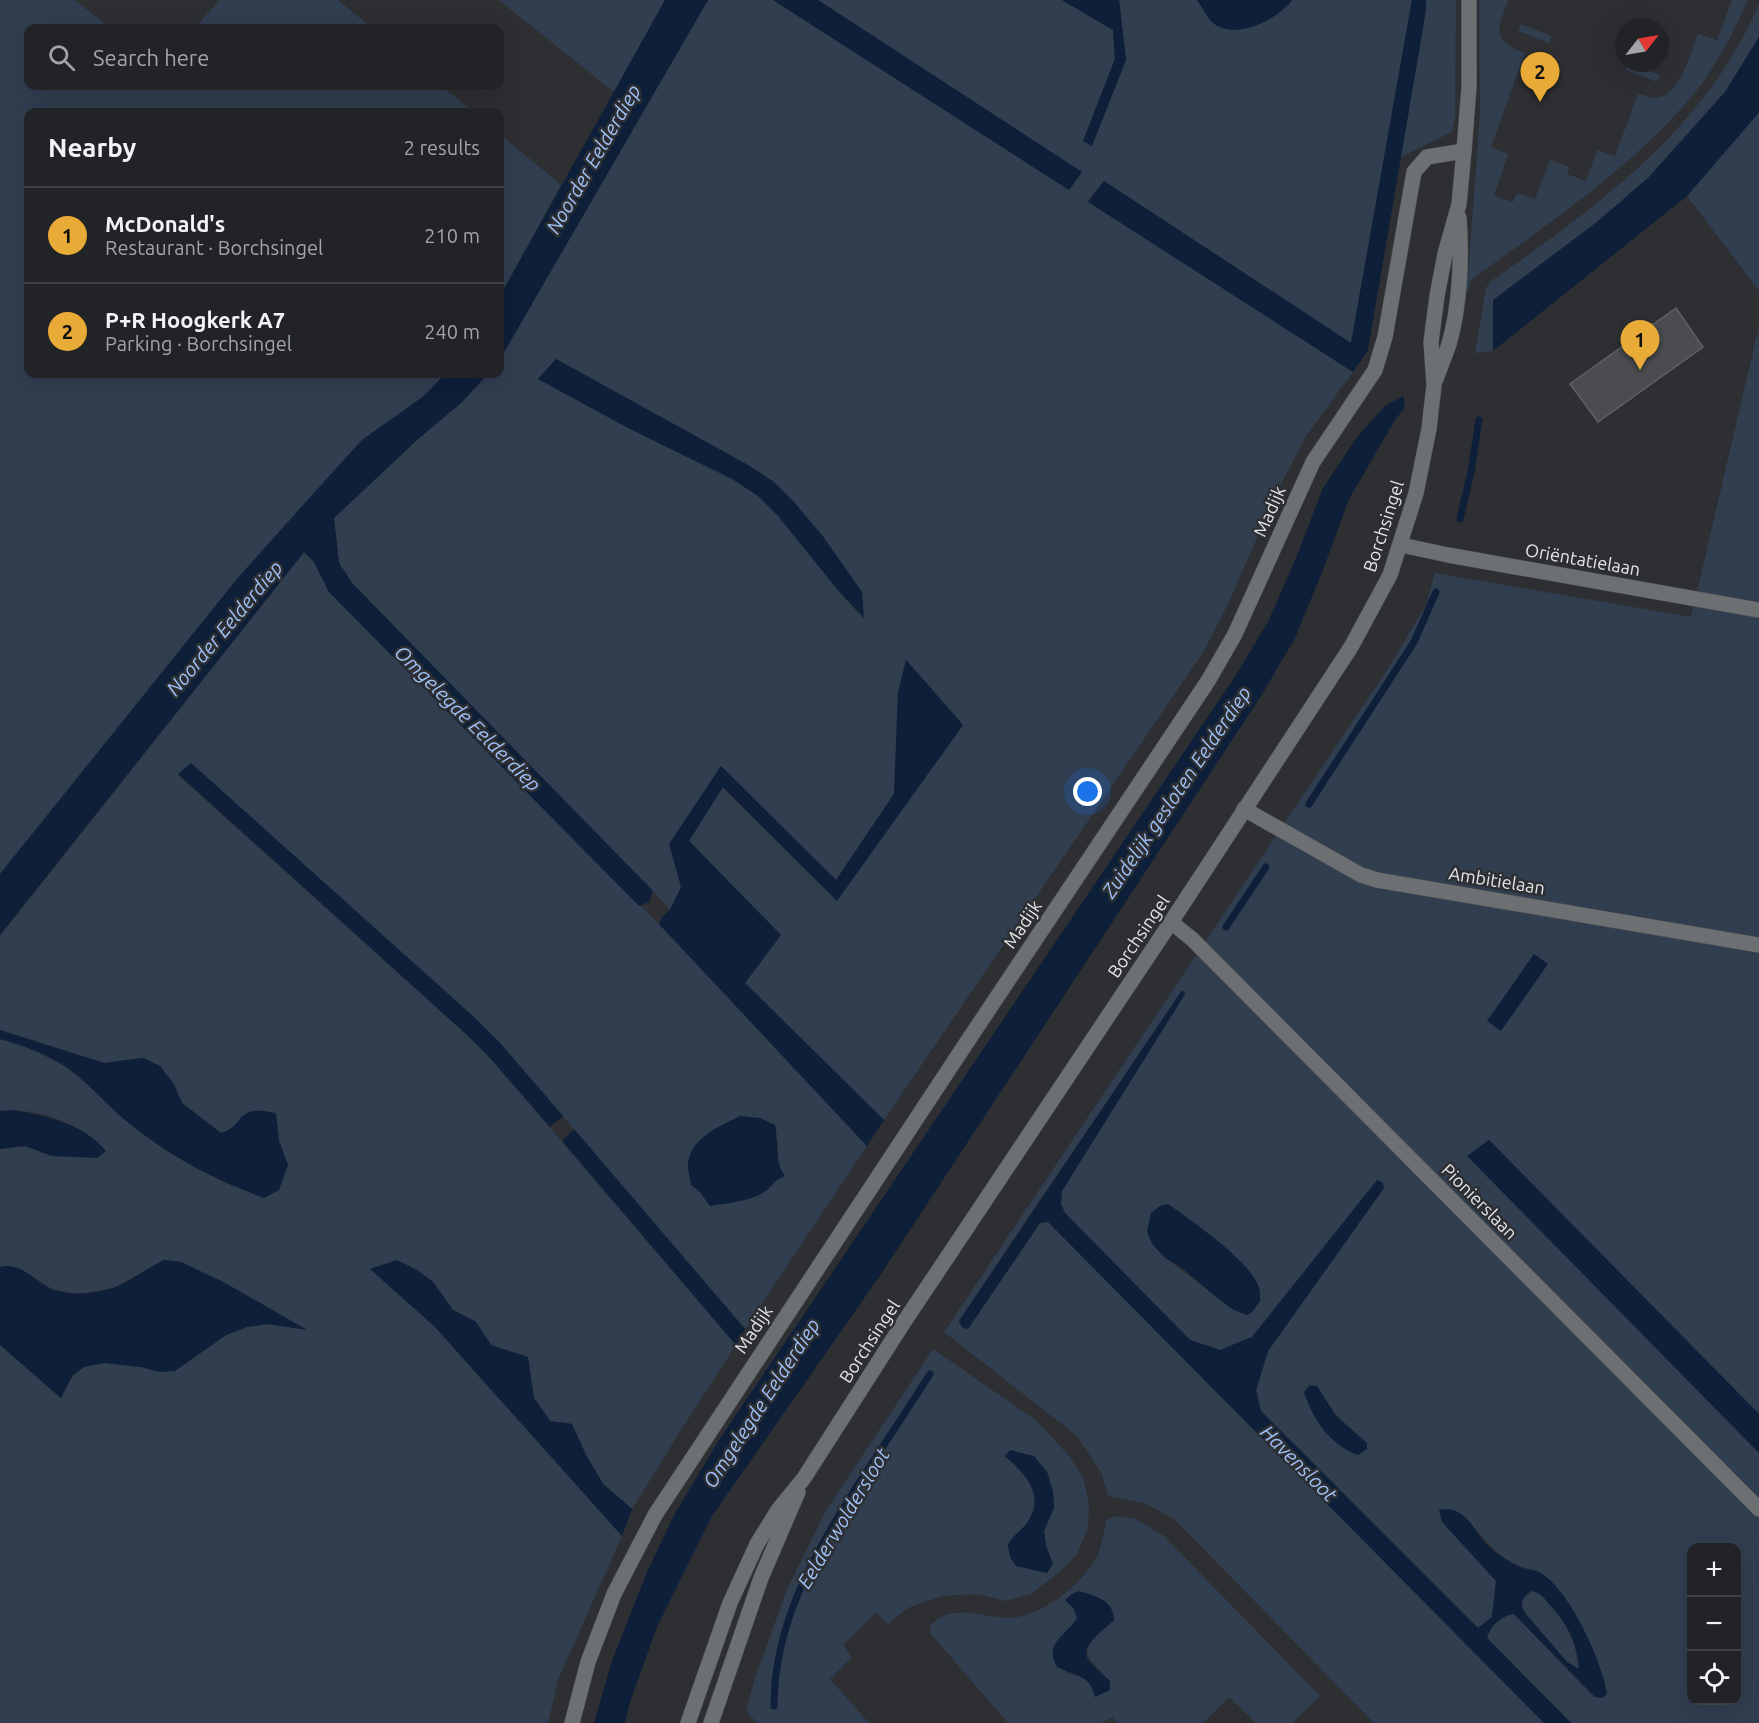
<!DOCTYPE html>
<html lang="en">
<head>
<meta charset="utf-8">
<style>
  :root { --surface:#222326; --page:#2a2b2e; --text:#f1f3f6; --muted:#a2a4a7; --line:#3f4043; --accent:#e8ab37 }
  body { margin:0; font-family:Ubuntu,sans-serif; background:var(--page); color:var(--text) }
  .controls { position:absolute; right:18px; bottom:18px; display:grid; overflow:hidden; border-radius:12px; box-shadow:0 6px 24px #0002 }
  .controls button { width:54px; height:54px; display:grid; place-items:center; padding:0; border:0; border-bottom:2px solid var(--line); background:var(--surface); color:var(--text); font:30px sans-serif }
  .compass { position:absolute; left:1615px; top:18px; width:54px; height:54px; border-radius:50%; background:var(--surface); box-shadow:0 6px 24px #0002; rotate:59deg }
  .you { position:absolute; left:1088px; top:792px; width:21px; height:21px; margin:-15px; border:4px solid #fff; border-radius:50%; background:#1a73e8; box-shadow:0 0 0 9px #1a73e833 }
  .badge { display:grid; place-items:center; width:39px; height:39px; border-radius:50%; background:var(--accent); color:#111; font-size:20px; font-weight:700 }
  .pin { position:absolute; translate:-50% -50px; filter:drop-shadow(0 2px 3px #0008) }
  .pin::after { content:''; position:absolute; top:32px; width:21px; height:18px; background:inherit; clip-path:polygon(0 0,100% 0,50% 100%) }
  .list { margin:0; padding:0; list-style:none }
  h2 { display:flex; justify-content:space-between; align-items:center; height:78px; margin:0; padding:0 24px; font-size:26px }
  h2 small { font-size:20px; font-weight:400; color:var(--muted) }
  .list li { display:grid; grid-template-columns:39px 1fr auto; gap:18px; align-items:center; box-sizing:border-box; height:96px; padding:0 24px; border-top:2px solid var(--line) }
  .list b { display:block; font-size:22px; white-space:nowrap }
  .list p { margin:0; font-size:20px; white-space:nowrap; color:var(--muted) }
  .list em { font-size:20px; font-style:normal; color:var(--muted) }
  .icon { flex:none; width:33px; height:33px; fill:none; stroke:currentColor; stroke-width:2; stroke-linecap:round; stroke-linejoin:round }
  .map { position:relative; flex:none; width:1759px; height:1723px; overflow:hidden }
  .search { position:absolute; background:var(--surface); box-shadow:0 6px 24px #0002; left:24px; top:24px; width:480px; height:66px; display:flex; align-items:center; gap:15px; box-sizing:border-box; padding:0 21px; border-radius:12px; color:var(--muted); font-size:22px }
  .panel { position:absolute; background:var(--surface); box-shadow:0 6px 24px #0002; left:24px; top:108px; width:480px; height:270px; border-radius:12px }
  .map>svg:first-child { display:block }
</style>
</head>
<body>
<div class="map">
<svg width="1759" height="1723" viewBox="0 0 1759 1723">
  <rect width="100%" height="100%" fill="#2d2f32"/>
  <path fill="#313e50" fill-rule="evenodd" d="M 0,0 L 75,0 L 110,28 L 28,28 L 28,86 L 441,86 L 474,112 L 28,112 L 28,374 L 445,374 L 424,396 L 362,440 L 237,579 L 0,874 Z
    M 220,0 L 338,0 L 372,28 L 194,28 Z
    M 499,0 L 665,0 L 614,92 Z
    M 708,0 L 773,0 L 1069,190 L 1081,172 L 818,0 L 1062,0 L 1113,30 L 1115,59 L 1083,141 L 1092,145 L 1126,60 L 1119,0 L 1197,0 L 1214,23 L 1289,5 L 1292,0 L 1412,0 L 1351,343 L 1104,181 L 1088,201 L 1353,372 L 1306,436 L 1279,488 L 1229,602 L 1204,651 L 884,1120 L 745,983 L 781,935 L 689,841 L 722,787 L 836,900 L 963,725 L 907,661 L 898,726 L 894,794 L 836,880 L 721,766 L 670,844 L 681,887 L 670,910 L 653,891 L 352,583 L 339,563 L 334,518 L 418,439 L 461,403 L 488,374 L 500,374 L 500,359 ZM 556,359 L 748,465 L 774,482 L 794,502 L 864,618 C 825,581 799,532 759,497 C 733,475 698,462 667,447 C 624,426 581,402 538,379 Z
    M 1426,0 L 1456,0 L 1455,119 L 1452,132 L 1401,157 L 1426,10 Z
    M 1479,0 L 1508,0 C 1498,31 1490,39 1525,53 L 1491,147 L 1508,154 L 1494,196 L 1513,202 L 1517,193 L 1535,199 L 1550,160 L 1569,167 L 1567,174 L 1586,181 L 1597,150 L 1615,156 L 1638,94 C 1644,95 1650,98 1656,98 C 1680,96 1691,52 1698,34 L 1717,40 L 1732,0 L 1748,0 C 1732,36 1713,73 1687,102 C 1625,173 1546,225 1471,280 L 1467,294 L 1465,294 L 1469,263 L 1480,114 Z
    M 1759,3 L 1759,37 L 1725,92 L 1648,178 L 1597,222 L 1493,300 L 1493,351 L 1475,353 L 1486,288 L 1490,282 C 1597,207 1708,127 1759,3 Z
    M 1521,24 L 1552,36 L 1549,43 L 1518,31 Z
    M 1628,63 L 1660,75 L 1657,82 L 1626,70 Z
    M 1759,112 L 1759,291 L 1687,196 Z
    M 500,134 L 561,185 L 500,296 Z
    M 1759,326 L 1759,1414 L 1489,1140 L 1468,1156 L 1759,1453 L 1759,1723 L 1571,1723 L 1487,1638 C 1491,1625 1501,1616 1514,1614 L 1594,1697 L 1605,1682 L 1598,1667 L 1538,1571 C 1502,1565 1486,1542 1465,1516 L 1485,1567 L 1496,1581 L 1492,1617 L 1478,1628 L 1261,1411 L 1256,1390 L 1268,1351 L 1384,1188 L 1377,1181 L 1252,1337 L 1220,1350 L 1190,1340 L 1065,1213 L 1061,1204 L 1062,1191 L 1185,994 L 1184,991 L 1037,1204 L 959,1321 L 962,1327 L 968,1329 L 1040,1223 L 1048,1222 L 1544,1723 L 1374,1723 L 1173,1518 L 1144,1503 L 1108,1496 L 1102,1474 L 1077,1436 L 944,1332 L 1387,670 L 1426,605 L 1435,573 L 1691,617 ZM 1168,1204 L 1228,1250 L 1253,1311 L 1247,1315 L 1232,1308 L 1164,1257 ZM 1317,1386 L 1336,1415 L 1367,1443 L 1314,1416 L 1304,1392 ZM 1692,1548 L 1736,1548 L 1736,1700 L 1692,1700 Z
    M 304,552 L 314,562 L 329,592 L 659,924 L 867,1146 L 745,1329 L 500,1043 L 475,1018 L 191,764 L 178,775 L 466,1034 L 491,1059 L 736,1345 L 688,1419 L 632,1509 L 603,1484 L 586,1455 L 572,1424 L 550,1421 L 534,1398 L 528,1357 L 491,1345 L 476,1322 L 453,1310 L 433,1282 L 417,1270 L 397,1260 L 371,1269 L 435,1327 L 622,1536 L 558,1680 L 548,1723 L 0,1723 L 0,1345 L 61,1398 C 67,1387 72,1373 84,1367 C 102,1357 140,1366 159,1372 L 204,1351 L 226,1335 L 247,1327 L 267,1324 L 306,1329 L 225,1283 L 181,1262 L 164,1260 L 114,1288 L 85,1293 L 72,1293 L 52,1289 L 29,1274 L 5,1266 L 0,1267 L 0,1149 C 14,1148 28,1143 41,1153 L 106,1151 C 82,1123 37,1107 0,1111 L 0,1039 L 22,1045 L 64,1065 L 159,1146 L 195,1168 L 232,1186 L 288,1165 L 279,1141 L 276,1113 L 246,1114 L 233,1129 L 221,1133 L 182,1103 L 173,1083 L 160,1066 L 143,1058 L 104,1063 L 0,1030 L 0,936 ZM 778,1139 L 778,1167 L 785,1176 L 711,1206 L 699,1191 L 691,1185 Z
    M 933,1349 L 1037,1421 L 1069,1456 L 1083,1477 L 1089,1504 L 1088,1529 L 1076,1555 L 1062,1570 L 1031,1594 L 1005,1601 L 978,1594 L 942,1596 L 908,1608 L 888,1624 L 876,1612 L 843,1645 L 852,1657 L 830,1679 L 869,1723 L 757,1723 L 746,1711 L 754,1681 L 786,1592 L 825,1512 ZM 1005,1456 L 1047,1472 L 1053,1491 L 1054,1508 L 1044,1531 L 1046,1546 L 1053,1564 L 1010,1557 L 1008,1545 C 1013,1535 1024,1529 1029,1520 C 1045,1494 1024,1472 1005,1456 Z
    M 1116,1516 L 1136,1519 L 1164,1536 L 1320,1696 L 1292,1723 L 1256,1723 L 1229,1697 L 1203,1723 L 1117,1723 L 1112,1717 L 1102,1723 L 1008,1723 L 930,1633 L 930,1626 C 950,1603 978,1616 1004,1618 C 1039,1620 1086,1583 1099,1552 C 1102,1542 1104,1531 1106,1520 ZM 1074,1609 L 1114,1620 C 1093,1640 1073,1647 1101,1671 L 1095,1697 C 1092,1680 1084,1677 1067,1673 L 1061,1637 L 1072,1627 L 1077,1618 Z
    M 1531,1591 C 1540,1592 1544,1598 1550,1605 C 1568,1624 1576,1643 1579,1670 L 1567,1662 L 1525,1613 C 1519,1603 1522,1598 1531,1591 Z"/>
  <path fill="#0e1f39" fill-rule="evenodd" d="M 665,0 L 708,0 L 500,359 L 500,296 Z
    M 773,0 L 818,0 L 1082,172 L 1069,190 Z
    M 1062,0 L 1119,0 L 1126,60 L 1092,146 L 1083,141 L 1115,59 L 1113,30 Z
    M 1197,0 L 1292,0 C 1277,20 1236,41 1213,23 C 1207,18 1202,7 1197,0 Z
    M 1412,0 L 1426,0 L 1426,10 L 1368,350 L 1353,372 L 1088,202 L 1104,181 L 1351,343 Z
    M 1759,37 L 1759,112 L 1756,116 L 1687,196 L 1493,351 L 1493,300 L 1597,222 L 1648,178 L 1725,92 Z
    M 556,359 L 748,465 L 774,482 L 794,502 L 822,535 L 862,592 L 864,618 L 837,589 L 778,516 L 758,496 L 732,479 L 628,428 L 538,379 Z
    M 445,374 L 488,374 L 461,403 L 418,439 L 334,518 L 339,563 L 352,583 L 653,891 L 649,902 L 639,906 L 329,592 L 314,562 L 304,552 L 0,935 L 0,874 L 237,579 L 312,495 L 362,440 L 424,396 Z
    M 1403,396 L 1405,407 L 1395,420 L 1349,499 L 1323,570 L 1295,638 L 1261,696 L 881,1274 L 712,1516 L 657,1627 L 630,1702 L 625,1723 L 594,1723 L 612,1661 L 647,1572 L 674,1515 L 719,1440 L 1234,678 L 1268,622 L 1296,558 L 1323,488 L 1357,437 L 1385,406 Z
    M 906,660 L 963,725 L 837,901 L 723,787 L 689,841 L 781,935 L 745,983 L 884,1120 L 867,1146 L 659,924 L 663,916 L 670,910 L 681,887 L 669,844 L 721,766 L 836,880 L 894,794 L 898,692 Z
    M 191,763 L 475,1018 L 500,1043 L 563,1116 L 550,1127 L 491,1059 L 466,1034 L 178,774 Z
    M 1534,954 L 1548,964 L 1501,1031 L 1487,1021 Z
    M 1182,990 L 1185,994 L 1062,1191 L 1061,1204 L 1065,1213 L 1190,1340 L 1220,1350 L 1252,1337 L 1377,1180 L 1383,1183 L 1384,1188 L 1268,1351 L 1256,1390 L 1261,1411 L 1478,1628 L 1492,1617 L 1496,1581 L 1442,1522 L 1439,1510 C 1467,1503 1475,1537 1494,1551 C 1503,1558 1514,1565 1526,1569 C 1530,1570 1535,1570 1539,1572 C 1569,1588 1602,1661 1607,1694 L 1602,1698 L 1595,1697 L 1514,1614 C 1501,1616 1490,1625 1487,1638 L 1571,1723 L 1544,1723 L 1048,1222 L 1040,1223 L 968,1329 L 962,1327 L 959,1321 ZM 1531,1591 C 1540,1592 1544,1598 1550,1605 C 1567,1624 1578,1643 1579,1669 L 1567,1662 L 1525,1613 C 1519,1603 1522,1598 1531,1591 Z
    M 0,1030 L 104,1063 L 143,1058 L 160,1066 L 173,1083 L 182,1103 L 221,1133 C 239,1127 236,1119 247,1113 C 256,1109 266,1111 276,1113 L 279,1141 L 288,1165 L 279,1190 L 264,1198 C 213,1179 167,1155 125,1120 C 104,1103 86,1079 63,1065 C 44,1053 21,1045 0,1039 Z
    M 14,1110 C 48,1116 83,1124 106,1151 L 97,1158 L 52,1156 L 25,1146 L 0,1149 L 0,1111 Z
    M 740,1116 L 760,1118 L 775,1125 C 779,1142 774,1162 785,1176 C 772,1181 772,1188 763,1193 C 747,1202 727,1203 710,1206 L 699,1191 L 691,1185 C 690,1179 688,1172 688,1166 C 688,1139 720,1126 740,1116 Z
    M 574,1129 L 745,1329 L 736,1345 L 562,1141 Z
    M 1489,1140 L 1759,1414 L 1759,1453 L 1467,1156 Z
    M 1168,1204 C 1192,1221 1249,1260 1259,1287 C 1260,1291 1260,1296 1260,1301 L 1253,1311 L 1247,1315 L 1232,1309 L 1215,1296 L 1182,1268 L 1164,1257 L 1152,1244 L 1147,1232 L 1151,1213 L 1160,1206 Z
    M 164,1260 L 181,1262 L 225,1283 L 307,1330 L 267,1324 L 247,1327 L 226,1335 L 175,1371 L 159,1372 L 141,1367 L 104,1363 L 84,1367 L 72,1376 L 61,1398 L 0,1345 L 0,1267 C 23,1261 35,1284 54,1290 C 72,1296 97,1294 115,1287 C 132,1281 147,1268 164,1260 Z
    M 397,1260 L 417,1270 L 433,1282 L 453,1310 L 476,1322 L 491,1345 L 528,1357 L 534,1398 L 550,1421 L 572,1424 L 586,1455 L 603,1484 L 632,1509 L 622,1536 L 435,1327 L 370,1269 Z
    M 1310,1385 L 1317,1386 L 1336,1416 L 1367,1443 L 1367,1449 L 1358,1455 C 1330,1445 1313,1420 1304,1392 Z
    M 1010,1450 L 1034,1456 L 1047,1472 L 1053,1491 L 1054,1508 L 1044,1531 L 1046,1546 L 1053,1564 L 1047,1573 L 1016,1566 L 1010,1557 L 1008,1545 C 1013,1535 1024,1529 1029,1520 C 1045,1494 1024,1472 1005,1456 Z
    M 1079,1591 C 1097,1597 1113,1599 1114,1620 C 1105,1629 1078,1647 1089,1661 C 1095,1668 1103,1674 1110,1681 L 1110,1690 L 1095,1697 C 1090,1674 1075,1676 1057,1667 C 1043,1643 1066,1636 1077,1618 L 1074,1609 L 1065,1600 L 1072,1594 Z"/>
  <g fill="none" stroke-linecap="round" stroke-linejoin="round">
    <path stroke="#0e1f39" stroke-width="7" d="M 1460,519 L 1471,472 L 1479,420
      M 1309,804 L 1414,642 L 1436,592
      M 1226,927 L 1266,867
      M 774,1706 C 774,1624 814,1554 857,1486 C 881,1449 906,1412 930,1374"/>
  </g>
  <path fill="#4a4c50" stroke="#5e6064" stroke-width="1.5" d="M 1676,308 L 1703,347 L 1598,422 L 1570,384 Z"/>
  <g fill="none" stroke-linecap="round" stroke-linejoin="round">
    <g stroke="#4b4d4f" stroke-width="16">
      <path id="street" d="M 1401,545 L 1448,555 L 1759,610
        M 1244,809 L 1361,875 L 1377,880 L 1759,945
        M 1171,922 L 1192,939 L 1759,1509
        M 572,1723 L 588,1662 L 614,1594 L 655,1515 L 967,1042 L 1208,681 L 1235,634 L 1313,462 L 1375,370 L 1385,337 L 1414,172 L 1427,157 L 1464,151"/>
    </g>
    <g stroke="#4b4d4f" stroke-width="16">
      <path id="secondary" d="M 1436,379 C 1440,368 1445,356 1449,344 C 1460,306 1462,257 1459,218
        M 688,1723 L 730,1603 L 757,1544 L 778,1510 L 804,1478 L 904,1322 L 1171,922 L 1351,647 L 1390,575 L 1416,493 L 1429,429 L 1434,385 L 1431,342 L 1437,296 L 1445,254 L 1459,204 L 1464,151 L 1469,87 L 1469,0
        M 711,1723 L 761,1578 L 798,1492"/>
    </g>
    <use href="#street" stroke="#6d7073" stroke-width="15"/>
    <use href="#secondary" stroke="#6d7073" stroke-width="15"/>
  </g>
  <g text-anchor="middle" dominant-baseline="central" stroke-width="5" stroke-linejoin="round" paint-order="stroke">
    <g font-size="18" fill="#e3e5e7" stroke="#2d2f32">
      <text transform="translate(1269 511) rotate(-66)">Madijk</text>
      <text transform="translate(1383 526) rotate(-72)">Borchsingel</text>
      <text transform="translate(1583 559) rotate(10)">Oriëntatielaan</text>
      <text transform="translate(1497 880) rotate(9)">Ambitielaan</text>
      <text transform="translate(1022 924) rotate(-56)">Madijk</text>
      <text transform="translate(1138 936) rotate(-56)">Borchsingel</text>
      <text transform="translate(1480 1201) rotate(45)">Pionierslaan</text>
      <text transform="translate(753 1329) rotate(-56)">Madijk</text>
      <text transform="translate(869 1341) rotate(-57)">Borchsingel</text>
    </g>
    <g font-size="20" font-style="italic" fill="#9ec0f7" stroke="#2d2f32">
      <text transform="translate(593 159) rotate(-60)">Noorder Eelderdiep</text>
      <text transform="translate(224 628) rotate(-50)">Noorder Eelderdiep</text>
      <text transform="translate(468 718) rotate(45)">Omgelegde Eelderdiep</text>
      <text transform="translate(1176 792) rotate(-56)">Zuidelijk gesloten Eelderdiep</text>
      <text transform="translate(761 1403) rotate(-57)">Omgelegde Eelderdiep</text>
      <text transform="translate(1299 1463) rotate(45)">Havensloot</text>
      <text transform="translate(843 1518) rotate(-59)">Eelderwoldersloot</text>
    </g>
  </g>
</svg>
<div class="controls">
<button>+</button>
<button>−</button>
<button><svg class="icon" aria-label="locate" viewBox="0 0 24 24"><circle cx="12" cy="12" r="6"/><path d="M12 2v4M12 18v4M2 12h4M18 12h4"/></svg></button>
</div>
<svg class="compass" viewBox="-18 -18 36 36"><path d="M0-13l5 13h-10z" fill="#e53935"/><path d="M0 13l5-13h-10z" fill="#a2a4a7"/></svg>
<div class="you"></div>
<div class="pin badge" style="left:1640px;top:370px">1</div>
<div class="pin badge" style="left:1540px;top:102px">2</div>
<div class="search"><svg class="icon" aria-label="search" viewBox="0 0 24 24"><circle cx="10" cy="10" r="6"/><path d="M15 15l6 6"/></svg>Search here</div>
<section class="panel">
<h2>Nearby<small>2 results</small></h2>
<ul class="list">
<li><span class="badge">1</span><div><b>McDonald's</b><p>Restaurant · Borchsingel</p></div><em>210 m</em></li>
<li><span class="badge">2</span><div><b>P+R Hoogkerk A7</b><p>Parking · Borchsingel</p></div><em>240 m</em></li>
</ul>
</section>
</div>
</body>
</html>
